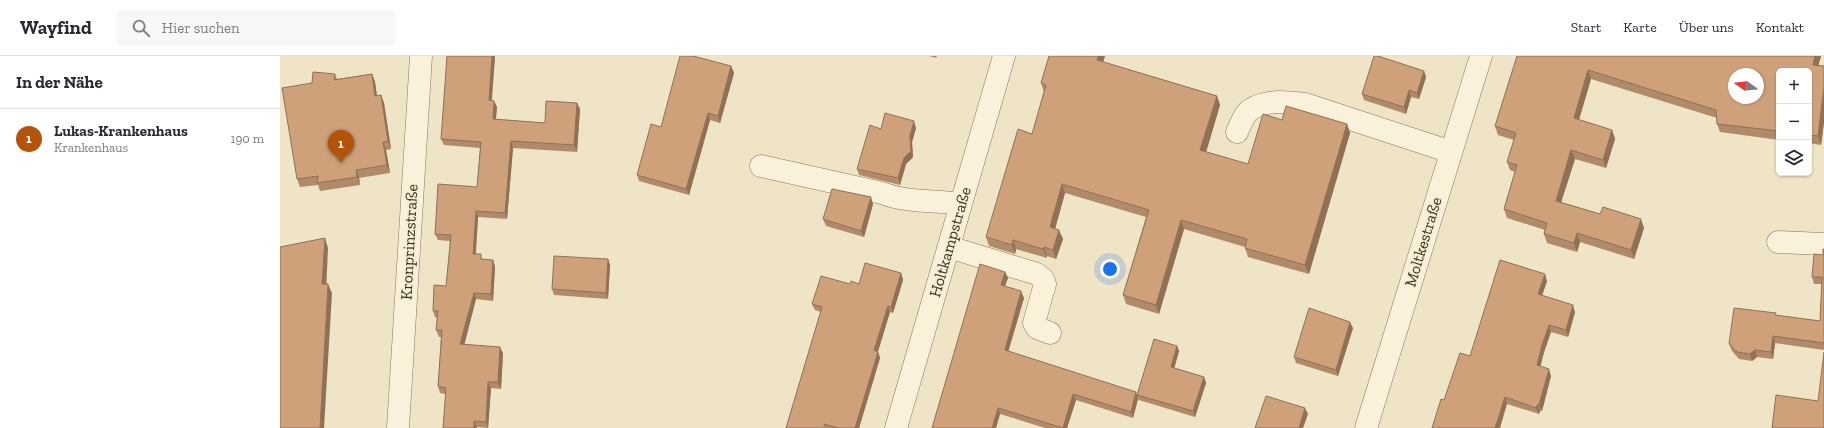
<!DOCTYPE html>
<html lang="de">
<head>
<meta charset="utf-8">
<style>
  :root { --surface:#fff; --page:#f7f7f7; --text:#2b2b33; --muted:#7c7c81; --line:#e1e1e2; --accent:#b45309 }
  body { margin:0; font-family:"Zilla Slab",serif; background:var(--page); color:var(--text) }
  .controls { position:absolute; right:12px; top:12px; display:grid; overflow:hidden; border-radius:6px; box-shadow:0 1px 3px #0004 }
  .controls button { width:36px; height:36px; display:grid; place-items:center; padding:0; border:0; border-bottom:1px solid var(--line); background:var(--surface); color:var(--text); font:20px sans-serif }
  .compass { position:absolute; left:1448px; top:12px; width:36px; height:36px; border-radius:50%; background:var(--surface); box-shadow:0 1px 3px #0004; rotate:285deg }
  .you { position:absolute; left:830px; top:213px; width:14px; height:14px; margin:-10px; border:3px solid #fff; border-radius:50%; background:#1a73e8; box-shadow:0 0 0 6px #1a73e833 }
  .badge { display:grid; place-items:center; width:26px; height:26px; border-radius:50%; background:var(--accent); color:#fff; font-size:13px; font-weight:700 }
  .pin { position:absolute; translate:-50% -33px; filter:drop-shadow(0 1px 2px #0008) }
  .pin::after { content:''; position:absolute; top:21px; width:14px; height:12px; background:inherit; clip-path:polygon(0 0,100% 0,50% 100%) }
  .list { margin:0; padding:0; list-style:none }
  h2 { display:flex; justify-content:space-between; align-items:center; height:52px; margin:0; padding:0 16px; font-size:17px }
  h2 small { font-size:13px; font-weight:400; color:var(--muted) }
  .list li { display:grid; grid-template-columns:26px 1fr auto; gap:12px; align-items:center; box-sizing:border-box; height:60px; padding:0 16px; border-top:1px solid var(--line) }
  .list b { display:block; font-size:15px; white-space:nowrap }
  .list p { margin:0; font-size:13px; white-space:nowrap; color:var(--muted) }
  .list em { font-size:13px; font-style:normal; color:var(--muted) }
  .icon { flex:none; width:22px; height:22px; fill:none; stroke:currentColor; stroke-width:2; stroke-linecap:round; stroke-linejoin:round }
  .map { position:relative; flex:none; width:1544px; height:372px; overflow:hidden }
  header { display:flex; align-items:center; gap:24px; box-sizing:border-box; height:56px; padding:0 20px; background:var(--surface); border-bottom:1px solid var(--line) }
  header strong { font-size:19px }
  nav { display:flex; gap:22px; margin-inline-start:auto; font-size:14px }
  .search { width:280px; height:36px; background:var(--page); display:flex; align-items:center; gap:10px; box-sizing:border-box; padding:0 14px; border-radius:6px; color:var(--muted); font-size:15px }
  main { display:flex }
  aside { flex:1; background:var(--surface) }
  .map>svg:first-child { display:block }
</style>
</head>
<body>
<header>
<strong>Wayfind</strong>
<div class="search"><svg class="icon" aria-label="search" viewBox="0 0 24 24"><circle cx="10" cy="10" r="6"/><path d="M15 15l6 6"/></svg>Hier suchen</div>
<nav><a>Start</a><a>Karte</a><a>Über uns</a><a>Kontakt</a></nav>
</header>
<main>
<aside>
<h2>In der Nähe<small></small></h2>
<ul class="list">
<li><span class="badge">1</span><div><b>Lukas-Krankenhaus</b><p>Krankenhaus</p></div><em>190 m</em></li>
</ul>
</aside>
<div class="map">
<svg width="1544" height="372" viewBox="0 0 1544 372">
  <rect width="100%" height="100%" fill="#efe4c6"/>
  <g fill="none" stroke-linecap="round" stroke-linejoin="round">
    <g stroke="#8b765b" stroke-width="23">
      <path id="minor" d="M 957,76 C 960,70 964,58 970,54 C 986,43 1007,46 1025,48 L 1171,96
        M 481,110 L 602,137 C 628,147 654,144 681,148
        M 1498,186 L 1544,188
        M 669,191 L 757,218 L 763,223 L 765,228 L 754,267 L 757,272 L 770,277
        M 118,372 L 141,0
        M 616,372 L 724,0
        M 1086,372 L 1201,0"/>
    </g>
    <use href="#minor" stroke="#f9f1d9" stroke-width="22"/>
  </g>
  <path fill="#b18a6a" d="M 167,0 L 215,0 L 212,44 L 214,45 L 217,51 L 216,63 L 265,67 L 297,47 L 300,53 L 297,96 L 233,92 L 227,163 L 198,161 L 196,198 L 203,203 L 213,204 L 215,211 L 213,243 L 213,245 L 196,243 L 184,288 L 223,297 L 221,333 L 211,332 L 208,372 L 197,371 L 165,338 L 160,337 L 158,330 L 161,281 L 159,281 L 156,274 L 157,262 L 155,261 L 153,255 L 166,230 L 170,185 L 158,184 L 155,178 L 197,131 L 200,92 L 164,89 L 161,83 Z
    M 649,0 L 657,0 L 656,2 Z
    M 769,0 L 825,0 L 823,6 L 937,40 L 940,49 L 926,96 L 968,108 L 1002,64 L 1067,68 L 1070,77 L 1029,218 L 968,201 L 965,192 L 965,191 L 904,173 L 879,258 L 846,248 L 843,239 L 866,161 L 785,137 L 775,173 L 783,183 L 776,203 L 767,200 L 767,202 L 736,193 L 735,198 L 709,190 L 706,181 L 752,78 L 764,36 L 761,27 Z
    M 1237,0 L 1541,0 L 1538,10 L 1544,10 L 1544,66 L 1541,89 L 1529,87 L 1529,15 L 1499,15 L 1499,84 L 1440,76 L 1437,68 L 1437,62 L 1311,23 L 1299,64 L 1332,74 L 1335,83 L 1326,112 L 1295,103 L 1281,146 L 1364,172 L 1354,203 L 1300,186 L 1297,196 L 1267,187 L 1264,178 L 1265,174 L 1227,162 L 1224,153 L 1235,116 L 1230,114 L 1227,106 L 1234,84 L 1218,79 L 1215,70 Z
    M 451,10 L 454,17 L 440,67 L 430,64 L 409,139 L 359,125 L 357,119 L 381,71 Z
    M 1144,15 L 1146,21 L 1139,43 L 1131,41 L 1126,58 L 1084,44 L 1082,38 Z
    M 55,18 L 57,23 L 92,18 L 95,26 L 97,40 L 101,39 L 104,47 L 111,93 L 106,94 L 110,117 L 79,122 L 80,129 L 40,135 L 38,129 L 20,131 L 17,123 L 32,27 Z
    M 636,72 L 632,86 L 633,101 L 626,108 L 620,129 L 579,119 L 577,113 L 601,73 Z
    M 593,148 L 584,181 L 546,170 L 543,163 Z
    M 1544,193 L 1544,294 L 1495,287 L 1493,303 L 1477,301 L 1472,305 L 1459,303 L 1452,295 L 1449,288 L 1497,259 L 1540,265 L 1542,228 L 1534,228 L 1532,221 L 1543,199 Z
    M 328,203 L 330,209 L 328,243 L 274,239 L 272,233 Z
    M 725,216 L 728,222 L 725,230 L 744,242 L 728,295 L 857,338 L 897,290 L 899,295 L 894,312 L 924,321 L 926,327 L 915,361 L 859,344 L 858,343 L 853,362 L 796,344 L 787,372 L 765,372 L 720,358 L 716,372 Z
    M 621,217 L 623,224 L 613,257 L 610,256 L 598,296 L 600,302 L 579,372 L 506,372 L 541,256 L 535,254 L 532,248 L 570,228 L 579,228 Z
    M 1267,225 L 1262,240 L 1295,256 L 1288,281 L 1271,276 L 1264,296 L 1260,311 L 1271,320 L 1262,355 L 1260,355 L 1259,358 L 1227,348 L 1164,344 L 1190,300 Z
    M 1073,272 L 1058,320 L 1016,307 L 1014,301 Z"/>
  <path fill="#907156" d="M 212,0 L 215,0 L 211,51 L 209,44 Z
    M 818,0 L 825,0 L 821,13 L 817,4 Z
    M 1535,0 L 1541,0 L 1536,18 L 1533,9 Z
    M 451,10 L 454,17 L 440,67 L 438,60 Z
    M 1308,14 L 1311,23 L 1297,70 L 1294,62 Z
    M 1144,15 L 1146,21 L 1139,43 L 1137,37 Z
    M 92,18 L 95,26 L 98,48 L 95,40 Z
    M 1544,31 L 1544,66 L 1541,89 L 1538,80 Z
    M 1129,34 L 1131,41 L 1126,58 L 1124,51 Z
    M 101,39 L 104,47 L 111,93 L 108,85 Z
    M 937,40 L 940,49 L 924,103 L 920,94 Z
    M 214,45 L 217,51 L 215,69 L 213,63 Z
    M 297,47 L 300,53 L 297,96 L 294,89 Z
    M 428,57 L 430,64 L 409,139 L 406,133 Z
    M 634,65 L 636,72 L 632,86 L 633,101 L 626,108 L 620,129 L 618,122 Z
    M 1067,68 L 1070,77 L 1029,218 L 1025,209 Z
    M 1332,74 L 1335,83 L 1326,112 L 1323,104 Z
    M 231,85 L 233,92 L 227,163 L 225,157 Z
    M 103,86 L 106,94 L 110,117 L 107,109 Z
    M 1291,94 L 1295,103 L 1279,153 L 1276,145 Z
    M 76,114 L 79,122 L 80,129 L 77,121 Z
    M 782,128 L 785,137 L 773,180 L 770,171 Z
    M 591,141 L 593,148 L 584,181 L 581,175 Z
    M 196,155 L 198,161 L 195,204 L 193,198 Z
    M 1361,163 L 1364,172 L 1354,203 L 1351,194 Z
    M 901,164 L 904,173 L 879,258 L 876,249 Z
    M 779,174 L 783,183 L 776,203 L 773,194 Z
    M 1297,177 L 1300,186 L 1297,196 L 1294,187 Z
    M 45,182 L 48,192 L 46,237 L 42,228 Z
    M 733,184 L 736,193 L 735,198 L 732,189 Z
    M 764,191 L 767,200 L 767,202 L 763,193 Z
    M 328,203 L 330,209 L 328,243 L 326,237 Z
    M 213,204 L 215,211 L 213,245 L 211,238 Z
    M 725,216 L 728,222 L 723,235 L 721,229 Z
    M 621,217 L 623,224 L 613,257 L 611,251 Z
    M 1265,218 L 1267,225 L 1260,245 L 1258,238 Z
    M 48,228 L 52,237 L 44,372 L 40,372 Z
    M 741,235 L 744,242 L 727,300 L 725,294 Z
    M 194,237 L 196,243 L 183,294 L 180,288 Z
    M 1293,249 L 1295,256 L 1288,281 L 1286,274 Z
    M 608,250 L 610,256 L 596,301 L 594,294 Z
    M 1070,266 L 1073,272 L 1058,320 L 1056,314 Z
    M 1269,269 L 1271,276 L 1264,296 L 1259,316 L 1257,309 L 1262,289 Z
    M 1493,280 L 1495,287 L 1493,303 L 1491,296 Z
    M 897,290 L 899,295 L 893,317 L 891,311 Z
    M 220,291 L 223,297 L 221,333 L 218,326 Z
    M 1475,294 L 1477,301 L 1472,305 L 1470,298 Z
    M 598,296 L 600,302 L 579,372 L 575,372 Z
    M 1269,313 L 1271,320 L 1262,355 L 1259,349 Z
    M 924,321 L 926,327 L 915,361 L 913,355 Z
    M 208,326 L 211,332 L 208,372 L 206,366 Z
    M 856,336 L 858,343 L 853,362 L 851,356 Z
    M 793,338 L 796,344 L 787,372 L 783,372 Z
    M 1225,341 L 1227,348 L 1220,372 L 1215,372 Z
    M 1258,348 L 1260,355 L 1259,358 L 1256,352 Z
    M 718,352 L 720,358 L 716,372 L 712,372 Z
    M 1025,352 L 1028,358 L 1023,372 L 1019,372 Z
    M 194,365 L 197,371 L 197,372 L 194,372 Z"/>
  <path fill="#cea17b" stroke="#907156" fill-rule="evenodd" d="M 167,0 L 212,0 L 209,44 L 214,45 L 213,63 L 265,67 L 266,45 L 297,47 L 294,89 L 231,85 L 225,157 L 196,155 L 193,198 L 201,198 L 201,203 L 213,204 L 211,236 L 211,238 L 194,237 L 180,288 L 220,291 L 218,326 L 208,326 L 206,366 L 194,365 L 194,372 L 163,372 L 166,332 L 158,330 L 162,274 L 156,274 L 158,255 L 153,255 L 154,229 L 166,230 L 171,179 L 155,178 L 158,128 L 197,131 L 201,86 L 161,83 Z
    M 400,0 L 413,0 L 451,10 L 438,60 L 428,57 L 406,133 L 357,119 L 371,68 L 381,71 Z
    M 769,0 L 818,0 L 817,4 L 937,40 L 920,94 L 968,108 L 983,58 L 1002,64 L 1006,50 L 1067,68 L 1025,209 L 965,192 L 967,183 L 901,164 L 876,249 L 843,239 L 869,154 L 782,128 L 770,171 L 779,174 L 773,194 L 764,191 L 763,193 L 733,184 L 732,189 L 706,181 L 738,73 L 752,78 L 766,29 L 761,27 Z
    M 1094,0 L 1098,0 L 1144,15 L 1137,37 L 1129,34 L 1124,51 L 1082,38 Z
    M 1237,0 L 1535,0 L 1533,9 L 1544,10 L 1544,31 L 1538,80 L 1529,79 L 1529,15 L 1499,15 L 1499,75 L 1437,68 L 1436,54 L 1308,14 L 1294,62 L 1332,74 L 1323,104 L 1291,94 L 1276,145 L 1320,158 L 1323,151 L 1361,163 L 1351,194 L 1297,177 L 1294,187 L 1264,178 L 1267,167 L 1224,153 L 1237,109 L 1227,106 L 1236,77 L 1215,70 ZM 1454,18 L 1478,18 L 1478,42 L 1454,42 Z
    M 33,16 L 55,18 L 54,24 L 92,18 L 95,40 L 101,39 L 108,85 L 103,86 L 107,109 L 76,114 L 77,121 L 37,127 L 38,120 L 17,123 L 2,32 L 32,27 Z
    M 605,57 L 634,65 L 630,80 L 631,95 L 624,102 L 618,122 L 577,113 L 590,69 L 601,73 Z
    M 552,133 L 591,141 L 581,175 L 543,163 Z
    M 45,182 L 42,228 L 48,228 L 40,372 L 0,372 L 0,191 Z
    M 1543,193 L 1544,193 L 1544,287 L 1493,280 L 1491,296 L 1475,294 L 1470,298 L 1457,296 L 1449,288 L 1454,252 L 1496,257 L 1495,259 L 1540,265 L 1542,221 L 1532,221 L 1534,198 L 1543,199 Z
    M 274,200 L 328,203 L 326,237 L 272,233 Z
    M 1220,204 L 1265,218 L 1258,238 L 1293,249 L 1286,274 L 1269,269 L 1262,289 L 1257,309 L 1269,313 L 1259,349 L 1258,348 L 1256,352 L 1225,341 L 1215,372 L 1152,372 L 1161,343 L 1164,344 L 1180,297 L 1190,300 Z
    M 585,207 L 621,217 L 611,251 L 608,250 L 594,294 L 598,296 L 575,372 L 558,372 L 544,368 L 546,372 L 506,372 L 542,251 L 532,248 L 541,220 L 570,228 L 571,225 L 579,228 Z
    M 700,208 L 725,216 L 721,229 L 741,235 L 725,294 L 856,336 L 851,356 L 793,338 L 783,372 L 718,352 L 712,372 L 652,372 Z
    M 1029,252 L 1070,266 L 1056,314 L 1014,301 Z
    M 874,283 L 897,290 L 891,311 L 924,321 L 913,355 L 857,339 Z
    M 1544,296 L 1544,372 L 1492,372 L 1496,339 L 1538,345 Z
    M 986,340 L 1025,352 L 1019,372 L 975,372 Z"/>
  <g text-anchor="middle" dominant-baseline="central" stroke-width="4" stroke-linejoin="round" paint-order="stroke">
    <g font-size="16" fill="#3b2e1f" stroke="#f6eed5">
      <text transform="translate(129 186) rotate(-87)">Kronprinzstraße</text>
      <text transform="translate(670 186) rotate(-74)">Holtkampstraße</text>
      <text transform="translate(1143 186) rotate(-73)">Moltkestraße</text>
    </g>
  </g>
</svg>
<div class="controls">
<button>+</button>
<button>−</button>
<button><svg class="icon" aria-label="layers" viewBox="0 0 24 24"><path d="M12 4l9 5-9 5-9-5zM3 14l9 5 9-5"/></svg></button>
</div>
<svg class="compass" viewBox="-18 -18 36 36"><path d="M0-13l5 13h-10z" fill="#e53935"/><path d="M0 13l5-13h-10z" fill="#7c7c81"/></svg>
<div class="you"></div>
<div class="pin badge" style="left:61px;top:107px">1</div>
</div>
</main>
</body>
</html>
